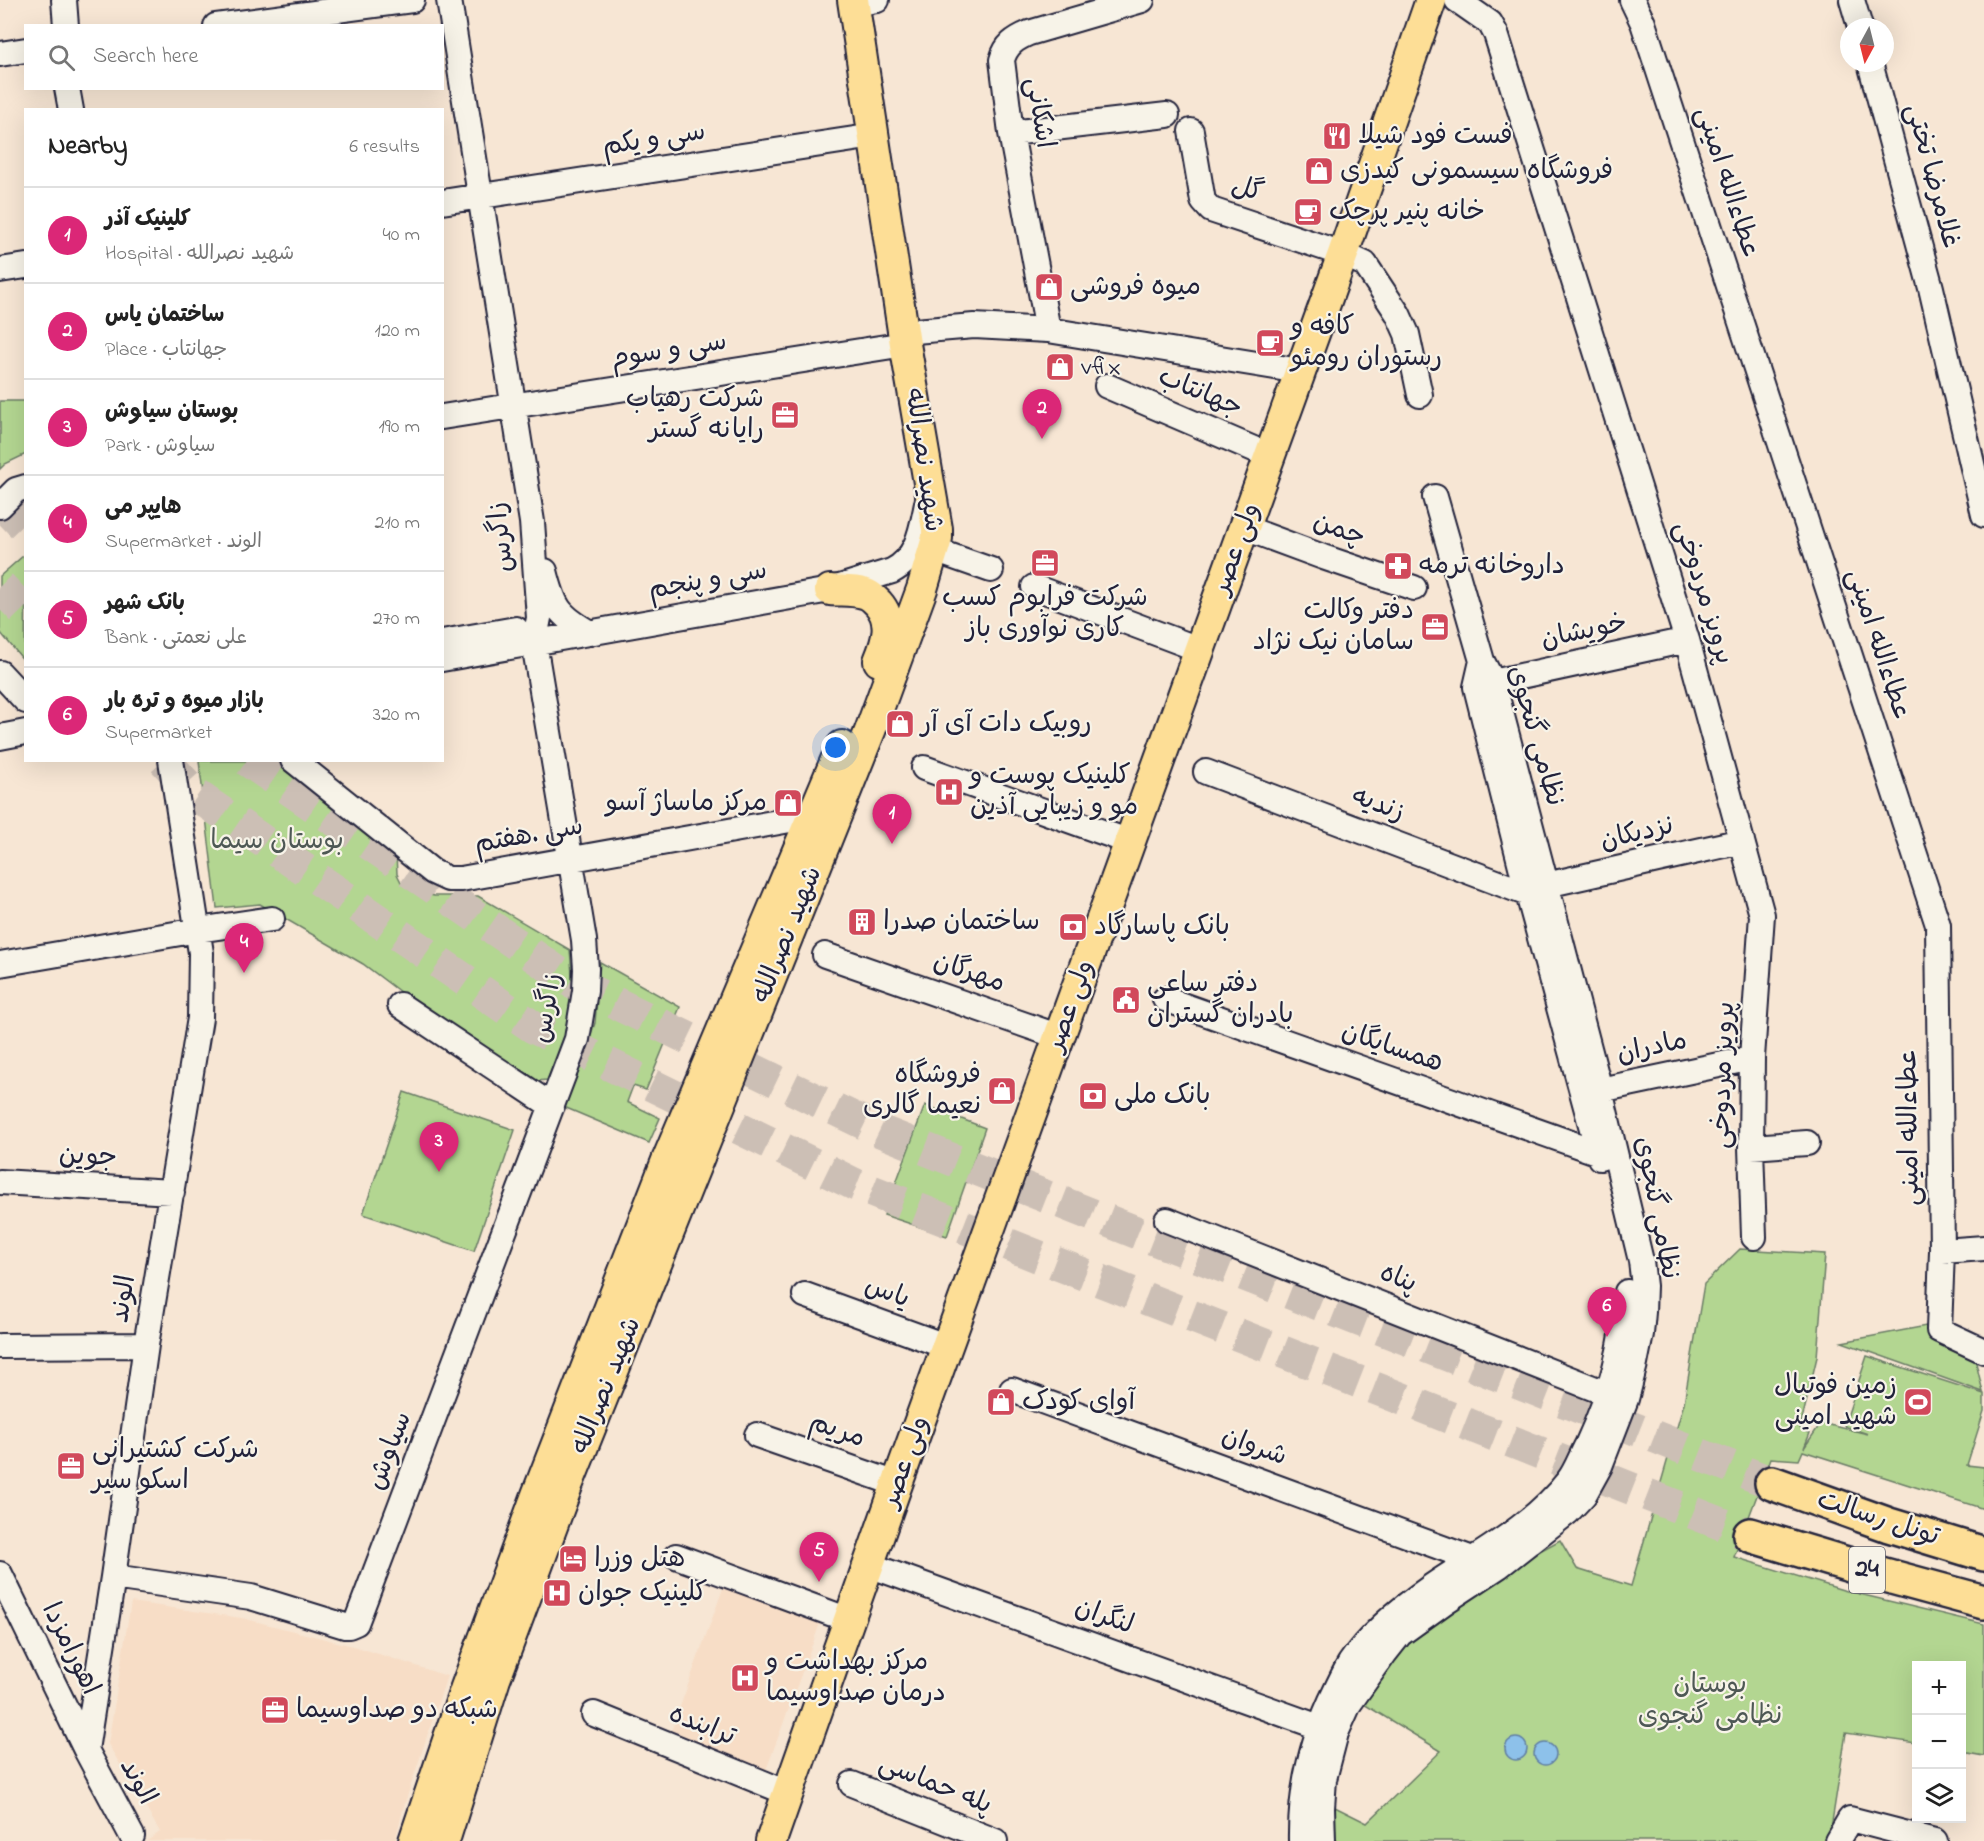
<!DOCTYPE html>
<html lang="en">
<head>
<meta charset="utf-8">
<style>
  :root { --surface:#fff; --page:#f2f2f2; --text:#222; --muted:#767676; --line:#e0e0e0; --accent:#db2777 }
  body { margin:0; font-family:"Indie Flower","Playpen Sans Arabic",sans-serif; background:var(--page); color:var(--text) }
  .controls { position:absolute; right:18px; bottom:18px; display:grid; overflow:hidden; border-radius:0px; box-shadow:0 6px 24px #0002 }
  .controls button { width:54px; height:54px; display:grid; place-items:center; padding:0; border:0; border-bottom:2px solid var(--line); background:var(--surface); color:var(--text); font:30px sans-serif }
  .compass { position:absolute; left:1840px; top:18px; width:54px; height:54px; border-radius:50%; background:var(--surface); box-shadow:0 6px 24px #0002; rotate:187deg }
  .you { position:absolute; left:836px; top:748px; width:21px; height:21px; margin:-15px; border:4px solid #fff; border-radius:50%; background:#1a73e8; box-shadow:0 0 0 9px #1a73e833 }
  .badge { display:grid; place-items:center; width:39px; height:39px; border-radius:50%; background:var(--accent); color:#fff; font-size:20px; font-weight:700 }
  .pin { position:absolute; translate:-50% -50px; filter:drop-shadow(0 2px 3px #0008) }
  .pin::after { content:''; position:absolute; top:32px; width:21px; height:18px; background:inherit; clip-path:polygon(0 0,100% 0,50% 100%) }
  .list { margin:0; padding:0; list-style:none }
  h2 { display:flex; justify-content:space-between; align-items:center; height:78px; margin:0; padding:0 24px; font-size:26px }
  h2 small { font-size:20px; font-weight:400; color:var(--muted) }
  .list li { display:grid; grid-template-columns:39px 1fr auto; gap:18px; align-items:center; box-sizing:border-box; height:96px; padding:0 24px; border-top:2px solid var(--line) }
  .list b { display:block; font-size:22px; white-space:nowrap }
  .list p { margin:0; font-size:20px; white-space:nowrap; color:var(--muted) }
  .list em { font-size:20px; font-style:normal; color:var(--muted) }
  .icon { flex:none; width:33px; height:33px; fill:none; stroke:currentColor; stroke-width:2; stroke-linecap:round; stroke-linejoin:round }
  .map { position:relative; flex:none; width:1984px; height:1841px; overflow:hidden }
  .search { position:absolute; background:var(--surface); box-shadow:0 6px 24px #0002; left:24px; top:24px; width:420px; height:66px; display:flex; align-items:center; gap:15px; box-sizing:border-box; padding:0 21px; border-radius:0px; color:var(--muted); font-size:22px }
  .panel { position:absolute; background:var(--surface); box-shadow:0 6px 24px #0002; left:24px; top:108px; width:420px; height:654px; border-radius:0px }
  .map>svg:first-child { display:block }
</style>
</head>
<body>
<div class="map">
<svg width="1984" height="1841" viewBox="0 0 1984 1841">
  <rect width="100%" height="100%" fill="#f7e6d4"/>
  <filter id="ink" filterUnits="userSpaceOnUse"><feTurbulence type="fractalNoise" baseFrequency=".0167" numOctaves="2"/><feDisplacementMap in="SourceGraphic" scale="12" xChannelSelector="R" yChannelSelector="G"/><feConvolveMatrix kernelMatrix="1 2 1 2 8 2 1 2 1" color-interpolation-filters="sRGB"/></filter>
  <g filter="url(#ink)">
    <path fill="#f7ddc6" d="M 725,1583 L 822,1618 L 765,1773 L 669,1737 Z
      M 131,1602 L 242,1618 L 357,1647 L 447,1676 L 404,1806 L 395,1841 L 147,1841 L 160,1832 L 108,1744 Z"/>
    <path fill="#b3d691" stroke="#6a7c66" stroke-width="1.5" d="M 0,401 L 25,401 L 26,454 L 5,464 L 0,469 Z
      M 23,556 L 26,558 L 25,662 L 0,632 L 0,576 Z
      M 199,761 L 279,761 L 301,777 L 396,853 L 397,874 L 402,884 L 412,891 L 434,896 L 478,896 L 570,950 C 572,969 573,988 571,1007 C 568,1032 557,1057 547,1080 L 536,1081 L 412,1001 L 363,964 L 260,904 L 217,908 Z
      M 600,962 L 680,1007 L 646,1090 L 633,1086 L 627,1102 L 660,1118 L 649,1143 L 564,1107 L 595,1023 Z
      M 404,1092 L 515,1130 L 474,1251 L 363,1214 Z
      M 925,1105 L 985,1128 L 947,1236 L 884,1215 Z
      M 1740,1249 L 1825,1254 L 1817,1357 L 1800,1428 L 1810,1433 L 1804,1448 L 1821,1423 L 1868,1434 L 1844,1426 L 1867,1356 L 1984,1394 L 1984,1411 L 1967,1465 L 1984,1467 L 1984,1509 L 1803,1451 L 1799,1460 L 1771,1458 L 1734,1557 L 1843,1590 L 1984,1624 L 1984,1756 L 1962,1752 L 1962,1666 L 1916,1666 L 1916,1743 L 1846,1733 L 1829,1841 L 1331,1841 L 1329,1804 L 1367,1823 L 1441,1751 L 1362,1703 L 1389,1657 L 1473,1588 L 1560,1540 L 1577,1569 L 1631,1586 L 1684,1403 L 1704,1284 Z
      M 1926,1326 L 1973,1350 L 1983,1392 L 1842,1342 Z"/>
    <path fill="#8dc1ea" stroke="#6281a4" stroke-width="1.5" d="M1505 1749a11 11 0 1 1 22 0a11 11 0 1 1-22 0Z
      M1534 1754a11 11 0 1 1 22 0a11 11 0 1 1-22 0Z"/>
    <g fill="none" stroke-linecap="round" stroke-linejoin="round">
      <path stroke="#ccbfb5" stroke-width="33" stroke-dasharray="33 16" stroke-linecap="butt" d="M 0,501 L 26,528
        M 0,586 L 26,613
        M 164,760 L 196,795 L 533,1027 L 856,1185 L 1750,1535
        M 247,760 L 572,982 L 880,1131 L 1772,1483"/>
      <g stroke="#22223b" stroke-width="28">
        <path id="minor" d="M 64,0 L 66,26
          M 1457,0 L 1490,23 L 1496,34 L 1687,640 L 1762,915 L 1752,1058 L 1751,1147 L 1754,1237
          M 1632,0 L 1643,23 L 1938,925 L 1942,1251 L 1939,1330 L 1984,1351
          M 1852,0 L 1860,27
          M 854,4 L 877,0
          M 216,26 L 412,0
          M 0,54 L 26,50
          M 1870,63 L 1931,288 L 1984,515
          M 67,88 L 71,110
          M 1191,131 L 1203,201 L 1211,210 L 1343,254 L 1365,264 L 1398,314 L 1407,334 L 1420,395
          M 1011,133 L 1167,115
          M 442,202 L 874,136
          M 0,270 L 26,266
          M 1048,330 L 1011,133 L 1002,60 C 1006,45 1015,39 1029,33 L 1142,0
          M 903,332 L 974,326 L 1048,330 L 1300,371
          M 1107,386 L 1270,456
          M 442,417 L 905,344
          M 0,506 L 16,490 L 26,487
          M 1245,528 L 1323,557 L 1414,588
          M 934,550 L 991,570
          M 545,571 C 554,607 558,615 590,633
          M 1034,587 L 1201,650
          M 442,642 L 516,629
          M 442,659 L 830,590 L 892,571 C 921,556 922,523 929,495
          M 1482,661 L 1476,687 L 1528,894 L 1600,1158
          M 0,673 L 26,701
          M 1493,682 L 1687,640
          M 0,737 L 26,732
          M 293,760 L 433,872 L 448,879 L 461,879 L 812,816
          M 924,768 L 1130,842
          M 1206,772 L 1528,894 L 1546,885 L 1742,841
          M 825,955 L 1060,1037
          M 0,964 L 198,930 L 272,919
          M 1165,999 L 1599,1153 L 1609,1149
          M 400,1005 L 552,1106
          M 1600,1090 L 1752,1058
          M 1751,1147 L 1807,1143
          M 0,1182 L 172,1192
          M 1167,1220 L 1608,1394 L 1623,1398
          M 1942,1251 L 1984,1248
          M 805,1295 L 948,1347
          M 0,1346 L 146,1345
          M 1012,1390 L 1475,1560 L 1486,1566
          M 757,1435 L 897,1484
          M 676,1556 L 849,1620
          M 869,1565 L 1333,1732
          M 0,1574 L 86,1750 L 132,1836
          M 113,1577 L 251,1597 L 345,1626 L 349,1626 L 356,1623 L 577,1039 L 585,991 L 586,969 L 584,940 L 534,643 L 539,618 L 532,522 L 449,0
          M 594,1714 L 788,1793
          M 86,1750 L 113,1577 L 146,1345 L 200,1018 L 201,953 L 171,760
          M 852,1784 L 995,1841
          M 1301,1841 C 1300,1787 1313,1736 1337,1688 C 1341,1680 1345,1671 1350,1663 C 1370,1633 1402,1607 1432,1586 C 1479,1554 1532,1527 1568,1481 C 1576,1471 1581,1456 1587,1445 C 1610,1396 1624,1346 1627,1292
          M 1323,1841 L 1322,1808 L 1324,1779 L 1336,1733 L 1349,1704 L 1385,1653 L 1400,1634 L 1446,1601 L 1499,1566 L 1568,1512 L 1584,1495 L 1600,1466 L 1626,1399 L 1635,1364 L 1641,1334 L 1643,1312 L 1644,1286 L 1641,1261 L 1600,1090 L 1493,682 L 1482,661 L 1435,497
          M 1837,1841 L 1850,1819 L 1935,1841"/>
      </g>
      <g stroke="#22223b" stroke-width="34">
        <path id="major" d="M 830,590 C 841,591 853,590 863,593 C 869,594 874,599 878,603 C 894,621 887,642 879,661
          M 414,1841 L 465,1690 L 537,1495 L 668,1158 L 842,746
          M 444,1841 L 495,1679 L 567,1486 L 870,731 L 922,589 L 937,538 L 937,529 L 905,344 L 853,0
          M 771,1841 L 897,1484 L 1343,254 L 1431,0"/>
      </g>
      <g stroke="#22223b" stroke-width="38">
        <path id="highway" d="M 1772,1483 L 1889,1525 L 1984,1554
          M 1750,1535 L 1877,1573 L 1984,1602"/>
      </g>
      <use href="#minor" stroke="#f7f3e8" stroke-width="24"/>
      <use href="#major" stroke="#fdde96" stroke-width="30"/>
      <use href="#highway" stroke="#fdde96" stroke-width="33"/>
    </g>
  </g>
  <defs>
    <g id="restaurant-square" transform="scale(1.5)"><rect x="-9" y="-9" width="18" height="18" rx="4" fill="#d1495b" stroke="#f7f3e8"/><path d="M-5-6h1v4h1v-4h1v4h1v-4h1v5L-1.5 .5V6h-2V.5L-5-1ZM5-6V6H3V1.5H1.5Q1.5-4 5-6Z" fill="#fff"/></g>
    <g id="shop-square" transform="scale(1.5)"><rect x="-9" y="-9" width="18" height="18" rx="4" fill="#d1495b" stroke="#f7f3e8"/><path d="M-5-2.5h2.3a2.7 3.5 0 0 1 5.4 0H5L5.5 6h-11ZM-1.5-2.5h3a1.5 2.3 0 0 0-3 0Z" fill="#fff"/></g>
    <g id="cafe-square" transform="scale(1.5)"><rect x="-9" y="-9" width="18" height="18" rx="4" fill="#d1495b" stroke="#f7f3e8"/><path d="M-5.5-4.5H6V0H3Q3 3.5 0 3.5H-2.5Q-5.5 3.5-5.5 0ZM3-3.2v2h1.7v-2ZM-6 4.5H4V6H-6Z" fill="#fff"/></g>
    <g id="office-square" transform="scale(1.5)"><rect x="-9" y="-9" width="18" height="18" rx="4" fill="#d1495b" stroke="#f7f3e8"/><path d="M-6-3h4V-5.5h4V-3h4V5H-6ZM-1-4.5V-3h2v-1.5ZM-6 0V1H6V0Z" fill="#fff"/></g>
    <g id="pharmacy-square" transform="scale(1.5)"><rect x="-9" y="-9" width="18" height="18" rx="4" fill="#d1495b" stroke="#f7f3e8"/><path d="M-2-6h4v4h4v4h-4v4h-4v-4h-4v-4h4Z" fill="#fff"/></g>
    <g id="hospital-square" transform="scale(1.5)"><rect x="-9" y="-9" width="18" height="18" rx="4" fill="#d1495b" stroke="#f7f3e8"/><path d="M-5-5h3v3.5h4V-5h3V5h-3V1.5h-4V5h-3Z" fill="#fff"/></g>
    <g id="building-square" transform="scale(1.5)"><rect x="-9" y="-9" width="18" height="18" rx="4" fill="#d1495b" stroke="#f7f3e8"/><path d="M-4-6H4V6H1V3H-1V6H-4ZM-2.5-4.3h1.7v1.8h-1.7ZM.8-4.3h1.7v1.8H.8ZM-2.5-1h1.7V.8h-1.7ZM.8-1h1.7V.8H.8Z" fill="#fff"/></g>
    <g id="bank-square" transform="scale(1.5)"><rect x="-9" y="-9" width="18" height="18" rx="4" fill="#d1495b" stroke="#f7f3e8"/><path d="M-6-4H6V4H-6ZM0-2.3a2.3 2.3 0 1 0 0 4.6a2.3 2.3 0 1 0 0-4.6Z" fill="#fff"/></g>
    <g id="civic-square" transform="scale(1.5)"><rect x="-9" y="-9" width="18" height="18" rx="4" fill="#d1495b" stroke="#f7f3e8"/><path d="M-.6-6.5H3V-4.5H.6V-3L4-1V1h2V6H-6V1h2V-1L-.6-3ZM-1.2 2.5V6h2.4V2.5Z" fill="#fff"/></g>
    <g id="stadium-square" transform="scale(1.5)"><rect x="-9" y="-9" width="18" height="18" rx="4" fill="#d1495b" stroke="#f7f3e8"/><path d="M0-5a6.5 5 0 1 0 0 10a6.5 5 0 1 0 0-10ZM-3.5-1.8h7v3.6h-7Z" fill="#fff"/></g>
    <g id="hotel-square" transform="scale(1.5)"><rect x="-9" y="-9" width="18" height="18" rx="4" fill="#d1495b" stroke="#f7f3e8"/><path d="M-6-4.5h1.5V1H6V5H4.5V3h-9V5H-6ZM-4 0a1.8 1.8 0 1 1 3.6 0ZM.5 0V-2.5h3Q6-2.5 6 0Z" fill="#fff"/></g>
  </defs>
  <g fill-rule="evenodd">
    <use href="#restaurant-square" x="1337" y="136"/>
    <use href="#shop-square" x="1319" y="171"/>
    <use href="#cafe-square" x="1308" y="212"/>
    <use href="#shop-square" x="1049" y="287"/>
    <use href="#cafe-square" x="1270" y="343"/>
    <use href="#shop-square" x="1060" y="367"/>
    <use href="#office-square" x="785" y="415"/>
    <use href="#office-square" x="1045" y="563"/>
    <use href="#pharmacy-square" x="1398" y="566"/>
    <use href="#office-square" x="1435" y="627"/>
    <use href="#shop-square" x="900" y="724"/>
    <use href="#hospital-square" x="949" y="792"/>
    <use href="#shop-square" x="788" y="803"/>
    <use href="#building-square" x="862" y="922"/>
    <use href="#bank-square" x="1073" y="927"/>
    <use href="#civic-square" x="1126" y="1000"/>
    <use href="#shop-square" x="1002" y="1091"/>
    <use href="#bank-square" x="1093" y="1096"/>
    <use href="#shop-square" x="1001" y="1402"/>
    <use href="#stadium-square" x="1918" y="1402"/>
    <use href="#office-square" x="71" y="1466"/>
    <use href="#hotel-square" x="573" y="1559"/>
    <use href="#hospital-square" x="557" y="1593"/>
    <use href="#hospital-square" x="745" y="1678"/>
    <use href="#office-square" x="275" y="1710"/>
  </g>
  <g text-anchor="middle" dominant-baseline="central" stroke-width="4.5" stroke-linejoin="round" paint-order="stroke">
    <rect fill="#f7f3e8" stroke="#62616f" stroke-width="1.5" x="1849" y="1547" width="36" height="46" rx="4.5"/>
    <g font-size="26" font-weight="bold" fill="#22223b">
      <text x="1867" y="1570">24</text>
    </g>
    <g font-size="27" fill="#22223b" stroke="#f7f3e8">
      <text transform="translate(1039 113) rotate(81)">اشکانی</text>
      <text transform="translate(654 140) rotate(-9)">سی و یکم</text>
      <text transform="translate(1932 176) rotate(75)">غلامرضا تختی</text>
      <text transform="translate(1727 183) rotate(72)">عطاءالله امینی</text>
      <text transform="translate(1247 190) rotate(19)">گل</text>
      <text transform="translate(669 351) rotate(-9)">سی و سوم</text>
      <text transform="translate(1200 393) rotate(23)">جهانتاب</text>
      <text transform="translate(923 460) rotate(82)">شهید نصرالله</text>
      <text transform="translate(1339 530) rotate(20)">چمن</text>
      <text transform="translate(502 537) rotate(-96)">زاگرس</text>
      <text transform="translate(1237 549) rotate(-70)">ولی عصر</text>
      <text transform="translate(708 581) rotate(-10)">سی و پنجم</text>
      <text transform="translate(1703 593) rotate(73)">پرویز مردوخی</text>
      <text transform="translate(1584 632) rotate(-12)">خویشان</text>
      <text transform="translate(1878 645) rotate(72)">عطاءالله امینی</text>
      <text transform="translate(1535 736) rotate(74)">نظامی گنجوی</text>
      <text transform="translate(1378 805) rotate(21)">زندیه</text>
      <text transform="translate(1637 834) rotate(-13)">نزدیکان</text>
      <text transform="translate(529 836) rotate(-10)">سی .هفتم</text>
      <text transform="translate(788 935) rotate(-68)">شهید نصرالله</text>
      <text transform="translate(969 973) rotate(19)">مهرگان</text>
      <text transform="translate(1071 1006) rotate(-70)">ولی عصر</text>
      <text transform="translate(548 1008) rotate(-80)">زاگرس</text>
      <text transform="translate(1392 1048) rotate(19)">همسایگان</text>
      <text transform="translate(1652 1048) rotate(-12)">مادران</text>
      <text transform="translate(1724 1075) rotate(-88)">پرویز مردوخی</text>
      <text transform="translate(1910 1127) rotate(-91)">عطاءالله امینی</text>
      <text transform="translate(88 1157) rotate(3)">جوین</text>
      <text transform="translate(1656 1208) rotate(79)">نظامی گنجوی</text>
      <text transform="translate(1398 1279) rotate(22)">پناه</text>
      <text transform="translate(887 1293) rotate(20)">یاس</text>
      <text transform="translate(124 1299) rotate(-81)">الوند</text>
      <text transform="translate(607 1386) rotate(-68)">شهید نصرالله</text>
      <text transform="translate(837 1431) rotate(19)">مریم</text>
      <text transform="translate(1254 1447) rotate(20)">شروان</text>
      <text transform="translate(390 1451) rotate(-69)">سیاوش</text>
      <text transform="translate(906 1462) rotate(-70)">ولی عصر</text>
      <text transform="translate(1878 1519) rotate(18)">تونل رسالت</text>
      <text transform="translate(1104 1617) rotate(20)">لنگران</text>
      <text transform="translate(70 1649) rotate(64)">اهورامزدا</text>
      <text transform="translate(702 1726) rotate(22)">ترابنده</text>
      <text transform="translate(137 1782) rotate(62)">الوند</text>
      <text transform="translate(935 1785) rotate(22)">پله حماسی</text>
    </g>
    <g font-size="27" fill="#22223b" stroke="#f7f3e8" text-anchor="start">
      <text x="1358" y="136">فست فود شیلا</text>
      <text x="1340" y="171">فروشگاه سیسمونی کیدزی</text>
      <text x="1329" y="212">خانه پنیر پرچک</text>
      <text x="1070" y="287">میوه فروشی</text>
      <text x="1291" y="327">کافه و<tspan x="1291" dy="31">رستوران رومئو</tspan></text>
      <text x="1081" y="367">vfix</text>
      <text x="764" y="399" text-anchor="end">شرکت رهیاب<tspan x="764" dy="31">رایانه گستر</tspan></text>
      <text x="1419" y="566">داروخانه ترمه</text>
      <text x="1045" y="598" text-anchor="middle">شرکت فرابوم کسب<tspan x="1045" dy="31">کاری نوآوری باز</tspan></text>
      <text x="1414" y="611" text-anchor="end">دفتر وکالت<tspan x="1414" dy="31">سامان نیک نژاد</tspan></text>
      <text x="921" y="724">روبیک دات آی آر</text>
      <text x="970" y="776">کلینیک پوست و<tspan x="970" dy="31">مو و زیبایی آذین</tspan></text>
      <text x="767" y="803" text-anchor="end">مرکز ماساژ آسو</text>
      <text x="883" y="922">ساختمان صدرا</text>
      <text x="1094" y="927">بانک پاسارگاد</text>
      <text x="1147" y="984">دفتر ساعی<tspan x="1147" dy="31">بادران گستران</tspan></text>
      <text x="981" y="1075" text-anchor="end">فروشگاه<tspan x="981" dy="31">نعیما گالری</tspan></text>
      <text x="1114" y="1096">بانک ملی</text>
      <text x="1897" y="1386" text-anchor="end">زمین فوتبال<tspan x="1897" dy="31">شهید امینی</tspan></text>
      <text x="1022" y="1402">آوای کودک</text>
      <text x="92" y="1450">شرکت کشتیرانی<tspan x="92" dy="31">اسکو سیر</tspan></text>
      <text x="594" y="1559">هتل وزرا</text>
      <text x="578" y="1593">کلینیک جوان</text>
      <text x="766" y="1662">مرکز بهداشت و<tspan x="766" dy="31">درمان صداوسیما</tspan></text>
      <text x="296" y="1710">شبکه دو صداوسیما</text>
    </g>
    <g font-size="27" fill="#4e5855" stroke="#f7f3e8">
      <text x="277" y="841">بوستان سیما</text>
      <text x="1710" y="1685">بوستان<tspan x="1710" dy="31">نظامی گنجوی</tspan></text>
    </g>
  </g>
</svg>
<div class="controls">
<button>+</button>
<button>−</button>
<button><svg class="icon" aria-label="layers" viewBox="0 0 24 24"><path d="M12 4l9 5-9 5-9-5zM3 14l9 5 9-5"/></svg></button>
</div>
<svg class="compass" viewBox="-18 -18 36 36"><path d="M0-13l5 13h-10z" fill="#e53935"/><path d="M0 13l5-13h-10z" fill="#767676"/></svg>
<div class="you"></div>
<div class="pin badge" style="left:892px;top:844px">1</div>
<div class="pin badge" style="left:1042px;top:439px">2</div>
<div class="pin badge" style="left:439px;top:1172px">3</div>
<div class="pin badge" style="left:244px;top:973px">4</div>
<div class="pin badge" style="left:819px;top:1582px">5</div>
<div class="pin badge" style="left:1607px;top:1337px">6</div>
<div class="search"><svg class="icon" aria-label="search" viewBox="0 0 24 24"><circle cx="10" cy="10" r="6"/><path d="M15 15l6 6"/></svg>Search here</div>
<section class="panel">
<h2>Nearby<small>6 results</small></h2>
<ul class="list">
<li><span class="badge">1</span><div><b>کلینیک آذر</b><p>Hospital · شهید نصرالله</p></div><em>40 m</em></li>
<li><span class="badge">2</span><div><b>ساختمان یاس</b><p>Place · جهانتاب</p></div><em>120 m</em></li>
<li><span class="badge">3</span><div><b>بوستان سیاوش</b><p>Park · سیاوش</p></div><em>190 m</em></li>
<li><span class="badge">4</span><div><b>هایپر می</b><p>Supermarket · الوند</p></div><em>210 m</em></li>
<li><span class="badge">5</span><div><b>بانک شهر</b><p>Bank · علی نعمتی</p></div><em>270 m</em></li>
<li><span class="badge">6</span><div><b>بازار میوه و تره بار</b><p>Supermarket</p></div><em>320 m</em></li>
</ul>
</section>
</div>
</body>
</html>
